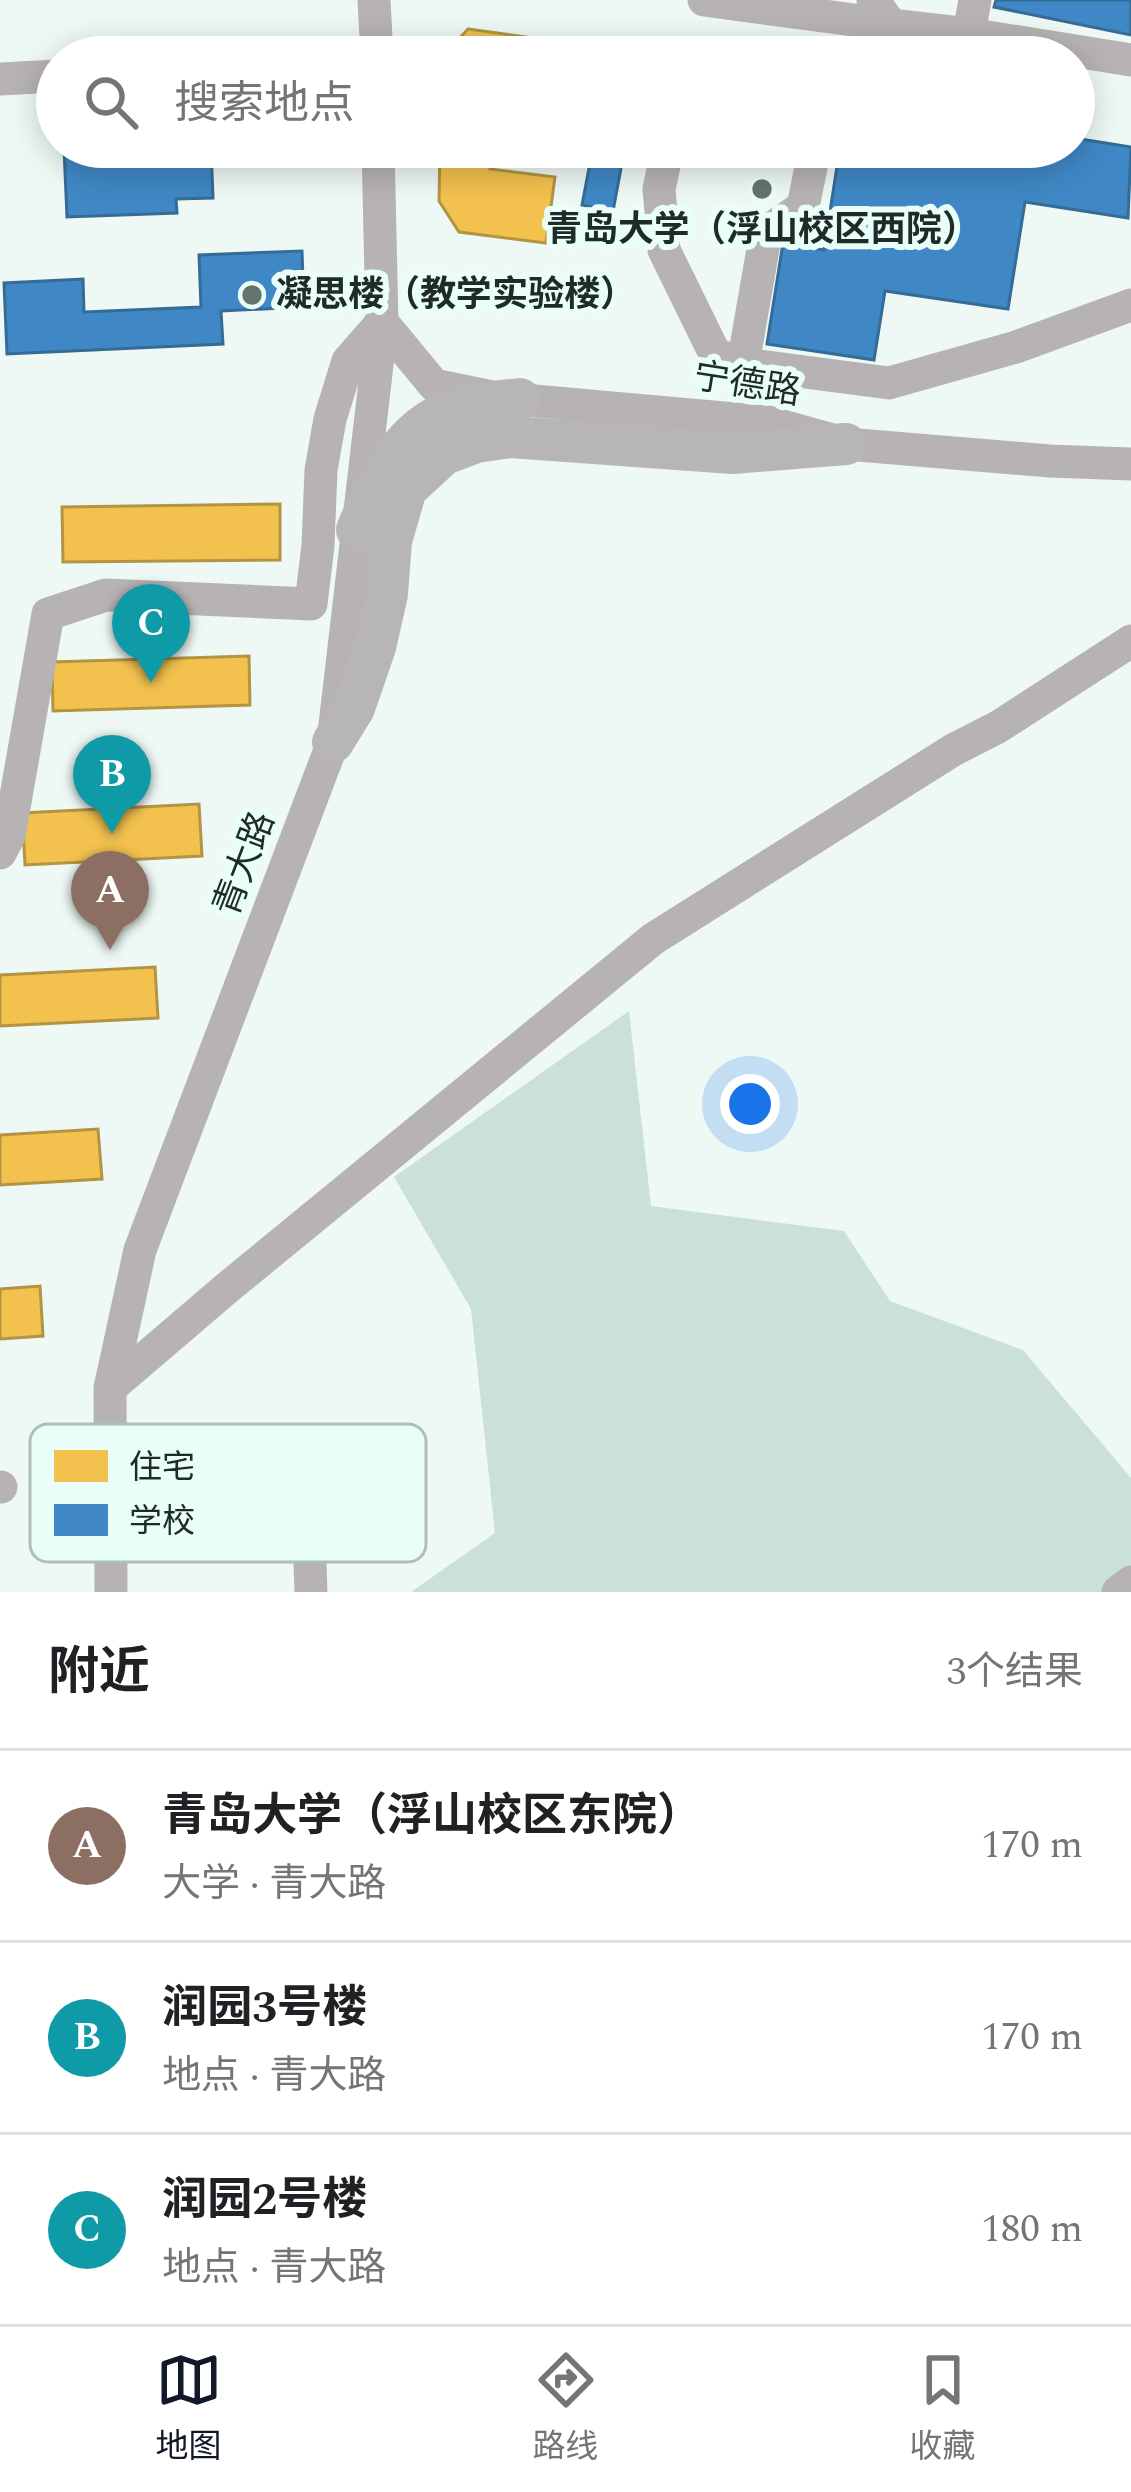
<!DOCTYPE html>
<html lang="zh">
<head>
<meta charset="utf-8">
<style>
  :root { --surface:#fff; --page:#f2f2f2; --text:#202124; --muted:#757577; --line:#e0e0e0; --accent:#111827 }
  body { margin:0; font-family:Spectral,"Noto Sans SC",serif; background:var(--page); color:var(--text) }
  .you { position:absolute; left:750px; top:1104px; width:42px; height:42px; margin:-30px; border:9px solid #fff; border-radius:50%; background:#1a73e8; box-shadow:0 0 0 18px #1a73e833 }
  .badge { display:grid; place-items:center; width:78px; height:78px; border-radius:50%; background:var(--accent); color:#fff; font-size:39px; font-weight:700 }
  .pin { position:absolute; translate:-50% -99px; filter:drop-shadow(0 3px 6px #0008) }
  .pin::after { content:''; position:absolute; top:63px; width:42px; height:36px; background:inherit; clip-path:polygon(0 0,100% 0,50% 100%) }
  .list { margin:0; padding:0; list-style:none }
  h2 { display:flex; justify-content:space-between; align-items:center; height:156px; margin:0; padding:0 48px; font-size:51px }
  h2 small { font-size:39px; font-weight:400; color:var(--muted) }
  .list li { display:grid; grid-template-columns:78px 1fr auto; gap:36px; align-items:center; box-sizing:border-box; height:192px; padding:0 48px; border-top:3px solid var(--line) }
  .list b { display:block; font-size:45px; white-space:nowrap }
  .list p { margin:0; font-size:39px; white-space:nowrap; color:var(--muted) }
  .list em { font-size:39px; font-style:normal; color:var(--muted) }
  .icon { flex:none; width:66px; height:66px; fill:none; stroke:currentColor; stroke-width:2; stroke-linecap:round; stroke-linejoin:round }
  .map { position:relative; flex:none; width:1131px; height:1592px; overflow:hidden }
  .search { position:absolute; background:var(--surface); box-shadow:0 6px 30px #0003; left:36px; right:36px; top:36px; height:132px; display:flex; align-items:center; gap:30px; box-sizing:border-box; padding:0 42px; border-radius:66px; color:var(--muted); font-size:45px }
  .sheet { height:732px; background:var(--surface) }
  nav { display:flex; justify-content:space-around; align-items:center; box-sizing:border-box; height:168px; border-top:3px solid var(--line); background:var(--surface); font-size:33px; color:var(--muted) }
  nav a { display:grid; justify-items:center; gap:6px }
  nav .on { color:var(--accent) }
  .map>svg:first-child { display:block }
</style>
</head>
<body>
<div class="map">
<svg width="1131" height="1592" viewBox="0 0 1131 1592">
  <rect width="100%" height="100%" fill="#eef9f6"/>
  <path fill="#cbe0db" d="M 629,1011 L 651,1206 L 844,1231 L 890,1301 L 1023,1350 L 1131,1478 L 1131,1592 L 411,1592 L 495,1533 L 471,1309 L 394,1177 Z"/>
  <path fill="#f2c14e" stroke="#b29443" stroke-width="3" d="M 468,29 L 583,45 L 581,57 L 442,57 Z
    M 440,147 L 493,147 L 490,169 L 555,177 L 546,243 L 459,232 L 439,201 Z
    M 280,504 L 280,560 L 63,562 L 62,507 Z
    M 249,656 L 250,705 L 53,711 L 52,662 Z
    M 199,804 L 202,856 L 25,865 L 22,813 Z
    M 155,967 L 158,1018 L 0,1026 L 0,975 Z
    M 98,1129 L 102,1179 L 0,1185 L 0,1135 Z
    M 40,1286 L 43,1336 L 0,1339 L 0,1289 Z"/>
  <path fill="#3f88c5" stroke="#356c96" stroke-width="3" d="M 996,0 L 1131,0 L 1131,35 L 994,7 Z
    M 1074,138 L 1131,147 L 1128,218 L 1025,202 L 1008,309 L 885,291 L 874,360 L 767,344 L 783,243 L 824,250 L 840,147 L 1074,147 Z
    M 112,147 L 211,147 L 213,198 L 176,199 L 177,213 L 67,217 L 64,149 Z
    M 593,147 L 625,147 L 613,211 L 582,205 Z
    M 302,251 L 304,307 L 221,311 L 223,344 L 7,354 L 4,283 L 83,279 L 84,312 L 201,307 L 199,255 Z"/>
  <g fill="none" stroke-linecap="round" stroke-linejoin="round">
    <path stroke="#b7b3b4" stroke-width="33" d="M 374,0 L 377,57
      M 704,0 L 891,25
      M 873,0 L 891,25 L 969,34 L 1131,60
      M 969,34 L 975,0
      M 0,79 L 57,76
      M 668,147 L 659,189 L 664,250 L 715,354 L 743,364
      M 815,147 L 803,207 L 766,232 L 743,364 L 889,383 L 1016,347 L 1131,305
      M 0,853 L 9,836 L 48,614 L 106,595 L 311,604 L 318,545 L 321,470 L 330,419 L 348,361 L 382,322 L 434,385 L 492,397 L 768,422 L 846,444 L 1050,461 L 1131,464
      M 110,1388 L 227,1288 L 653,939 L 953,750 L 998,727 L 1131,641
      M 307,1481 L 311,1592
      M 0,1487 L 1,1487
      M 111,1592 L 110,1388 L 140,1250 L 333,742 L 382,322 L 378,147
      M 1118,1592 L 1131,1582"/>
    <path stroke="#b7b6b5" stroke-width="42" d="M 357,530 C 378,480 400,428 454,409 C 474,402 499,402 520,399
      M 333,742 L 354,708 L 375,647 L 387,594 L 391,541 L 406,489 L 444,454 L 476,442 L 510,437 L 733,453 L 846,444"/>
  </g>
  <g fill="#677370" stroke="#e9fef9" stroke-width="4.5">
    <circle cx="762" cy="189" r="12"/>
    <circle cx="252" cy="295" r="12"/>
  </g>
  <g text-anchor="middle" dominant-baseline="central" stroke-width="12" stroke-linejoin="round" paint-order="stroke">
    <g font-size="36" font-weight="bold" fill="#1e2b28" stroke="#e9fef9">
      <text x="762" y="230">青岛大学（浮山校区西院）</text>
      <text x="276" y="295" text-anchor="start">凝思楼（教学实验楼）</text>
    </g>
    <g font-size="36" fill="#1e2b28" stroke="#e9fef9">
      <text transform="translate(747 385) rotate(9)">宁德路</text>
      <text transform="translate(245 864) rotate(-69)">青大路</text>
    </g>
  </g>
  <rect x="30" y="1424" width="396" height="138" rx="18" fill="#e9fef9" stroke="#acbfba" stroke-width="3"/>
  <rect x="54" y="1450" width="54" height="32" fill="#f2c14e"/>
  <rect x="54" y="1504" width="54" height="32" fill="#3f88c5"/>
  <g font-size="33" fill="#1e2b28">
    <text x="129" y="1478">住宅</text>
    <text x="129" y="1532">学校</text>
  </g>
</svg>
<div class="you"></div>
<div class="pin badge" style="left:110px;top:950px;background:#8d6e63">A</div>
<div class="pin badge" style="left:112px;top:834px;background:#0f9aa8">B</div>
<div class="pin badge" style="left:151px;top:683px;background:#0f9aa8">C</div>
<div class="search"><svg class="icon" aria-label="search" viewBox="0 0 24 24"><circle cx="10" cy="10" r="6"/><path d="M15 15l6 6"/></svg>搜索地点</div>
</div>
<section class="sheet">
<h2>附近<small>3个结果</small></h2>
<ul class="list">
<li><span class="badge" style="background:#8d6e63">A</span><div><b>青岛大学（浮山校区东院）</b><p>大学 · 青大路</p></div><em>170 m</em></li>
<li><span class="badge" style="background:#0f9aa8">B</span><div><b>润园3号楼</b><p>地点 · 青大路</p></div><em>170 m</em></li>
<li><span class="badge" style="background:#0f9aa8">C</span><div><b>润园2号楼</b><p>地点 · 青大路</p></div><em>180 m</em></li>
</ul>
</section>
<nav>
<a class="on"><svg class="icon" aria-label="map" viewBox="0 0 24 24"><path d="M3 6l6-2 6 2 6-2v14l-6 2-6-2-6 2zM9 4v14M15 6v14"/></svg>地图</a>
<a><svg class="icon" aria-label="directions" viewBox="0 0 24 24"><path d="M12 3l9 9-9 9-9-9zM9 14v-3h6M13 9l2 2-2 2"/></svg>路线</a>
<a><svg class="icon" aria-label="saved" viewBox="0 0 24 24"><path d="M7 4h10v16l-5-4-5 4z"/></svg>收藏</a>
</nav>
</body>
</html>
